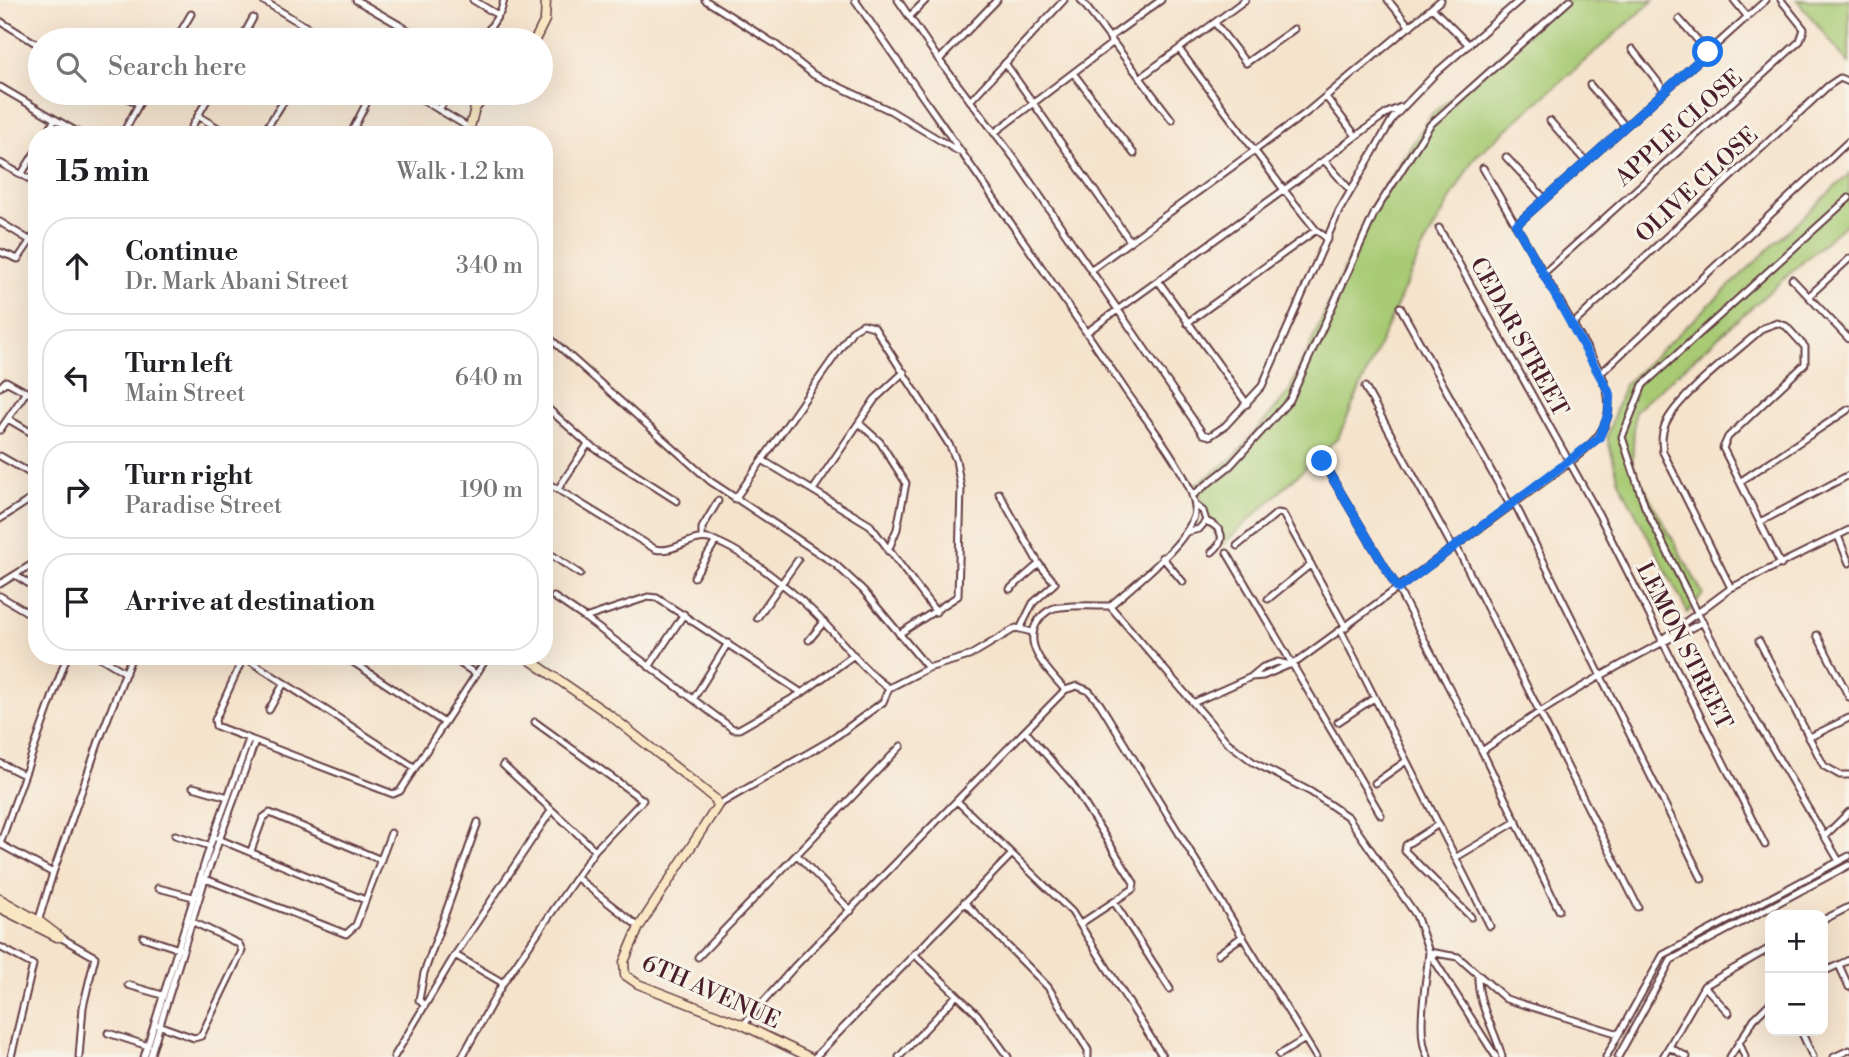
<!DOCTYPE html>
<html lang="en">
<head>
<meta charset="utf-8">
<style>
  :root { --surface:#fff; --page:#f2f2f2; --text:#202124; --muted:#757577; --line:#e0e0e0 }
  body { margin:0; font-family:"Libre Bodoni",serif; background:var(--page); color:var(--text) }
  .controls { position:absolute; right:21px; bottom:21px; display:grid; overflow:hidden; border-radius:14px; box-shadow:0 7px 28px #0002 }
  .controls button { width:63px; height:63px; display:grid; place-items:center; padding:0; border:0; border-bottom:2px solid var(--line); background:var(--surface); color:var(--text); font:35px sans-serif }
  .stop { position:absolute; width:21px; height:21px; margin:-16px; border:5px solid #1a73e8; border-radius:50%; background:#fff }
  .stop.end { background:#1a73e8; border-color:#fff; box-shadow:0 2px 7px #0008 }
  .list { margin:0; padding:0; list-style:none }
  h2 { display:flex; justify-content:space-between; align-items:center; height:91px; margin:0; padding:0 28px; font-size:30px }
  h2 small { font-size:23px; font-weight:400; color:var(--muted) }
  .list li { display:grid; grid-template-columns:46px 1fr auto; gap:21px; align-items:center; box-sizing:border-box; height:98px; margin:0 14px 14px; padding:0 14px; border:2px solid var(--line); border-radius:28px }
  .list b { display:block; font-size:26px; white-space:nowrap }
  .list p { margin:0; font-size:23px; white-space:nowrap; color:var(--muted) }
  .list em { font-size:23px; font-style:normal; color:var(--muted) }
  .icon { flex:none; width:38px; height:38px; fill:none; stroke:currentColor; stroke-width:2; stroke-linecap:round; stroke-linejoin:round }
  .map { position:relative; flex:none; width:1849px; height:1057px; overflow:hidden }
  .search { position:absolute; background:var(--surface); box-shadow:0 7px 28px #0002; left:28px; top:28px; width:525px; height:77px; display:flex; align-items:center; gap:18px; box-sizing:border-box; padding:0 24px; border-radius:38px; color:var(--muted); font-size:26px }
  .panel { position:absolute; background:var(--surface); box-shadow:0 7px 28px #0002; left:28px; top:126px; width:525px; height:539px; border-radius:28px }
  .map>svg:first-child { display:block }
</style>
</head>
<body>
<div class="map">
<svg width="1849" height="1057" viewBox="0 0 1849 1057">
  <rect width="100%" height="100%" fill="#f7f3e8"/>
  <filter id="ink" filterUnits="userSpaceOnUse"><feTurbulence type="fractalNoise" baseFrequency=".0143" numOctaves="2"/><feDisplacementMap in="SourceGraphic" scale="14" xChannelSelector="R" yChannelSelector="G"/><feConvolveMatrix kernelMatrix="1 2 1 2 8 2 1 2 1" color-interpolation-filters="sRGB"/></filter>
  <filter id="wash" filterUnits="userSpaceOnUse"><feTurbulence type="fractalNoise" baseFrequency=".00686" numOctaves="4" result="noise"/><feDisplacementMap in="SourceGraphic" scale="28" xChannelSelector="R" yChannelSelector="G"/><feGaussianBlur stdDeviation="1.57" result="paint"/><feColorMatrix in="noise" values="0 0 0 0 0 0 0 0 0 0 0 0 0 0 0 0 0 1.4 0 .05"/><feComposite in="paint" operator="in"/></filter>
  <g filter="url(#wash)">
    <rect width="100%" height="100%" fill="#f5e3cc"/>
    <path fill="#a7ca73" stroke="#78744f" stroke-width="2" d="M 1564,0 L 1654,0 L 1474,158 L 1421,251 L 1338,438 L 1220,547 L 1196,485 L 1234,457 L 1289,392 L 1375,202 L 1432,114 Z
      M 1797,0 L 1849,0 L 1849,64 Z
      M 1849,174 L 1849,221 L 1635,411 L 1632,466 L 1703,594 L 1688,613 L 1619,481 L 1607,437 L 1624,385 Z"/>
  </g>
  <g filter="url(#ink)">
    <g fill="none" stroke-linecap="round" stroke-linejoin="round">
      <g stroke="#643c43" stroke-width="9">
        <path id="street" d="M 262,0 L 328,40
          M 356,0 L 425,40
          M 473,0 L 498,15
          M 705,0 L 775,44 L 814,75 L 891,111 L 958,151
          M 855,0 C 946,131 1039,261 1128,394 C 1145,418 1194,480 1195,508 C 1196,538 1132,586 1110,606 C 1094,606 1077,605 1061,607 C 1052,607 1043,613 1038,621 C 1021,646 1049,671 1065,690
          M 898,0 L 939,60 L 1014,158 L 1203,434 L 1210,436 L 1225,426 L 1262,386 L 1339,211 L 1393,118 L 1437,72 L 1520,0
          M 1081,0 L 1172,120
          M 1388,0 L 1410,27
          M 1734,0 L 1747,16
          M 1432,8 L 1469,45
          M 909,17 L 926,0
          M 1679,19 L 1708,52
          M 0,21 L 40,46
          M 1215,23 L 1246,63 L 1294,29
          M 176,40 L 191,14
          M 241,40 L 253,18
          M 482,40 L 501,11 L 504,0
          M 1632,49 L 1665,91
          M 939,60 L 997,0
          M 1005,63 L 1130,241
          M 1074,74 L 1134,154
          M 1141,77 L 1245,0
          M 1590,85 L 1625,126
          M 0,87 L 82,135
          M 118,93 L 139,104
          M 411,93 L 468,127
          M 1326,97 L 1356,136
          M 970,101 L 1064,0
          M 439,110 L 449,93
          M 198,116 L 230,135
          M 1550,121 L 1586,162
          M 994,133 L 1111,44 L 1110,37 L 1161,0
          M 46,135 L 55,119
          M 122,135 L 145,93
          M 187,135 L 211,93
          M 262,135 L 289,93
          M 350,135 L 367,102 L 359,93
          M 1506,157 L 1545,199
          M 1324,160 L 1350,190
          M 0,163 L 37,183
          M 21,175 L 37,149
          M 0,222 L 31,241
          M 1516,225 L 1766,0
          M 1439,228 L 1599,515 L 1765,845
          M 1328,239 L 1316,230 L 1284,190 L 1387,113 L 1401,107
          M 37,250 L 37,263
          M 0,252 L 18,259 L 37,231
          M 1092,269 L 1306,113 L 1441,0
          M 1543,274 L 1800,41 L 1804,29 L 1781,0
          M 1792,279 L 1849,339
          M 1159,282 L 1247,404
          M 1809,296 L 1849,259
          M 1400,307 L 1510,505
          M 1187,323 L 1316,230
          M 1572,325 L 1828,86 L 1840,78 L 1849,82
          M 1087,332 L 1284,190 L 1179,49
          M 544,333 L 710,481 L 835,564 L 863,590 L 928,668 L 969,656 L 1016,628 L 1032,632
          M 1601,373 L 1849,141
          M 0,387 L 6,381 L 26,392
          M 1365,387 L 1453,548
          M 544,405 L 588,444 L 677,501
          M 8,419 L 37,436
          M 859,423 L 880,442 L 906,483 L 897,529 L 888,551
          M 0,430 L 26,392 L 37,397
          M 0,456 L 37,477
          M 764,461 L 870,525 L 936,612
          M 1322,461 L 1398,589 L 1482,751 L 1559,910
          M 544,481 L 655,549 C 676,554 692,533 712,540 C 745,550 805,601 828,627 C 847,647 866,673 889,688 L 928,668
          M 1741,481 L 1849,409
          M 558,489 L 588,444
          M 813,490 L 875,399 L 904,372
          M 999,493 L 1039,564 L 1055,583 L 1033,603 L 1021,627
          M 1192,496 L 1230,466 L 1290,400 L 1375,212 L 1430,125 L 1570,0
          M 735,499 L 853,330 L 863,324 L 874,327 L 950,446 L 956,460 L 961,488 L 958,596 L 899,634
          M 1514,502 L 1702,879
          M 1195,505 L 1203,511 L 1206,521
          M 0,519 L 37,495
          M 1206,521 C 1223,528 1227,540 1212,552
          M 1760,522 L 1849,475
          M 1187,532 L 1199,529 L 1206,521
          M 1838,536 L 1849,563
          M 702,538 L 702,528 L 718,501
          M 1237,546 L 1277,513 L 1283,514 L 1346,628
          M 1456,546 L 1638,907
          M 544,550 L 580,574
          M 1227,553 L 1381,815
          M 1162,557 L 1183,582
          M 15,575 L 37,589
          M 694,577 L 716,541
          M 0,584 L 37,561
          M 1731,588 L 1663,452 C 1662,442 1661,435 1665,425 C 1676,397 1739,350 1763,328 L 1777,323 L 1786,326 L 1805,347 L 1805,364 L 1728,437 L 1723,448 L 1781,565
          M 1010,589 L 1039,564
          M 0,596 L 37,618
          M 554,597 L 585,618
          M 1268,599 L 1311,564
          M 1110,606 L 1227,742 L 1253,762 L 1311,792 L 1348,817 L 1416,915 L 1429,952 L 1458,957 L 1506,999 L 1619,1034
          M 757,618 L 798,560
          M 1341,631 L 1490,926
          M 1817,635 L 1849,697
          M 809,640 L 824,622
          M 1661,640 L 1731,588 L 1849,530
          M 1759,641 L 1824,766 L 1840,775 L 1849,775
          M 98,656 L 126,673
          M 244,656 L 215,720 L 216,726 L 393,794 L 400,791 L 488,656
          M 344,656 L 443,722
          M 449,656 L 476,674
          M 244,657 L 414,767
          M 649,667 L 684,614
          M 1251,677 L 1263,676 L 1298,661 L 1569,463 C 1603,436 1620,417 1601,373 L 1483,168
          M 802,693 L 657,598 L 648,597 L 585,618 L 733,729 L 739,729 L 802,693 L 854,655
          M 694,698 L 728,643
          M 1195,702 L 1251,677 L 1263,667 L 1278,662 L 1290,665
          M 269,710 L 284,683
          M 1338,722 L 1374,698
          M 1025,731 L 1072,784 L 1134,883 L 1133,889 L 1080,924
          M 1808,738 L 1849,718
          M 1482,751 C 1552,701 1626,660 1703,622
          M 0,763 L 24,775
          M 503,765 L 595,850
          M 1375,783 L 1406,761
          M 193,787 L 228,797
          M 957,801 L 1072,912 L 1163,1057
          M 718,805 L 831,740 L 883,702 L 889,688
          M 1439,824 L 1406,845 L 1405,851 L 1471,917
          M 175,835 L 210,846
          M 1824,837 L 1849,812
          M 216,838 L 365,900
          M 0,844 L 53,873 L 100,738 L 132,656
          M 0,844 L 67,656
          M 251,851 L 263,818 L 270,813 L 381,860
          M 798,856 L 851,911
          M 1455,858 L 1517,821
          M 1839,861 L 1744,700 L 1698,614 L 1645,507 L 1622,437 L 1643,385 L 1849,198
          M 203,878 L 346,934 L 356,925 L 391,833
          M 577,878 L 639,927
          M 158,888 L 193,897
          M 964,902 L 1048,987 L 1088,1050 L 1088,1057
          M 1114,902 L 1170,989
          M 1823,920 L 1849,907
          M 38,922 L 53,873
          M 60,937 L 95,957 L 83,1007 L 79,1057
          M 143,937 L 179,949
          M 0,947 L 33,965 L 11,1057
          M 1429,952 L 1496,1057
          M 914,954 L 977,1014 L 1008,1057
          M 1218,954 L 1243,936
          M 455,955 L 503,983
          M 698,957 L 901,746
          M 1839,965 L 1849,987
          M 1823,972 L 1849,960
          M 1478,975 C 1477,1005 1495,1028 1502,1057
          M 128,985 L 162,995
          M 1704,986 L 1729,1013
          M 424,1005 L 419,1000 L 424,973 L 478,822
          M 158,1025 L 194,1038 L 201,1036 L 242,951 L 239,944 L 189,920
          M 743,1025 L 795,966 L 1065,690 L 1077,686 L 1089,691 L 1100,704 L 1316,1057
          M 1801,1031 L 1813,1057
          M 108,1033 L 148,1046
          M 1739,1042 L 1745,1057
          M 1669,1047 L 1687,1057
          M 1279,1055 L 1305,1039
          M 144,1057 L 210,846 L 249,739
          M 150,1057 L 205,879 L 255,742
          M 394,1057 L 455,955 L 551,811
          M 462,1057 L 503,983 L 595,850 L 643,800 L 535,722
          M 815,1057 L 1012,854
          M 899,1057 L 957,995
          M 1428,1057 C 1415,1034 1427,979 1429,952
          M 1606,1057 L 1663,955 L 1849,856
          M 1618,1057 L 1671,960 L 1849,865
          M 1663,1057 L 1704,986 L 1770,948
          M 1730,1057 L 1754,1019 L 1770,1003
          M 1834,1057 L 1849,1050"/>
      </g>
      <g stroke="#643c43" stroke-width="11">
        <path id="secondary" d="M 535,40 L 545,20 L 546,0
          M 468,135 L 475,108 L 490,93
          M 524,656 L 611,716 L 715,799 L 718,805 L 639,927 L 624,962 L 625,975 L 638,984 L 743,1025 L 809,1057
          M 0,899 L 39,921 L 60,937
          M 0,908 L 57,937"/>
      </g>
      <use href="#street" stroke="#fff" stroke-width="5"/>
      <use href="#secondary" stroke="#f9e7c3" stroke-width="8"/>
    </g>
  </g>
  <g fill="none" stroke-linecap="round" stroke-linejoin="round" filter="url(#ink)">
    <path stroke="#1a73e8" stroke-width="9" d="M 1322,461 L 1398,589 L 1599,438 L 1608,415 L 1610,394 L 1516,225 L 1708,52"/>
  </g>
  <g text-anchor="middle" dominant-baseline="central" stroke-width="6" stroke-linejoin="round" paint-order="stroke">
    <g font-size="23" fill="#4a1f2b" stroke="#f7f3e8">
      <text transform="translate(1679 128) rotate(-42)">APPLE CLOSE</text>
      <text transform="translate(1697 185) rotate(-43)">OLIVE CLOSE</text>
      <text transform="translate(1519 337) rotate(61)">CEDAR STREET</text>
      <text transform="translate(1684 646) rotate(63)">LEMON STREET</text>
      <text transform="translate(711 992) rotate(24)">6TH AVENUE</text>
    </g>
  </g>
</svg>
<div class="controls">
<button>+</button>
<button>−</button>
</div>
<div class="stop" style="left:1708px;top:52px"></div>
<div class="stop end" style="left:1322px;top:461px"></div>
<div class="search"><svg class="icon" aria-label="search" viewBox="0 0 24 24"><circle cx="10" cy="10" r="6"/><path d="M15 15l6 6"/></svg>Search here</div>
<section class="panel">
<h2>15 min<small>Walk · 1.2 km</small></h2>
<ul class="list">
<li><svg class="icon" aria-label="ahead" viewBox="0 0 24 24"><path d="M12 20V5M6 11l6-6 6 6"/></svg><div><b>Continue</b><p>Dr. Mark Abani Street</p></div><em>340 m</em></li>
<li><svg class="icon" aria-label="left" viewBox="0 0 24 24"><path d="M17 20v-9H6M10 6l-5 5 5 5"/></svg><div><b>Turn left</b><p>Main Street</p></div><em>640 m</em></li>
<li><svg class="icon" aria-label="right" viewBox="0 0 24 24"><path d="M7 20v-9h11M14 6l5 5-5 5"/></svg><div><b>Turn right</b><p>Paradise Street</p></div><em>190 m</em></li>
<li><svg class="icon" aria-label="arrive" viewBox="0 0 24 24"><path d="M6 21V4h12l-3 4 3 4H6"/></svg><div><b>Arrive at destination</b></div></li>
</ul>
</section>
</div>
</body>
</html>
